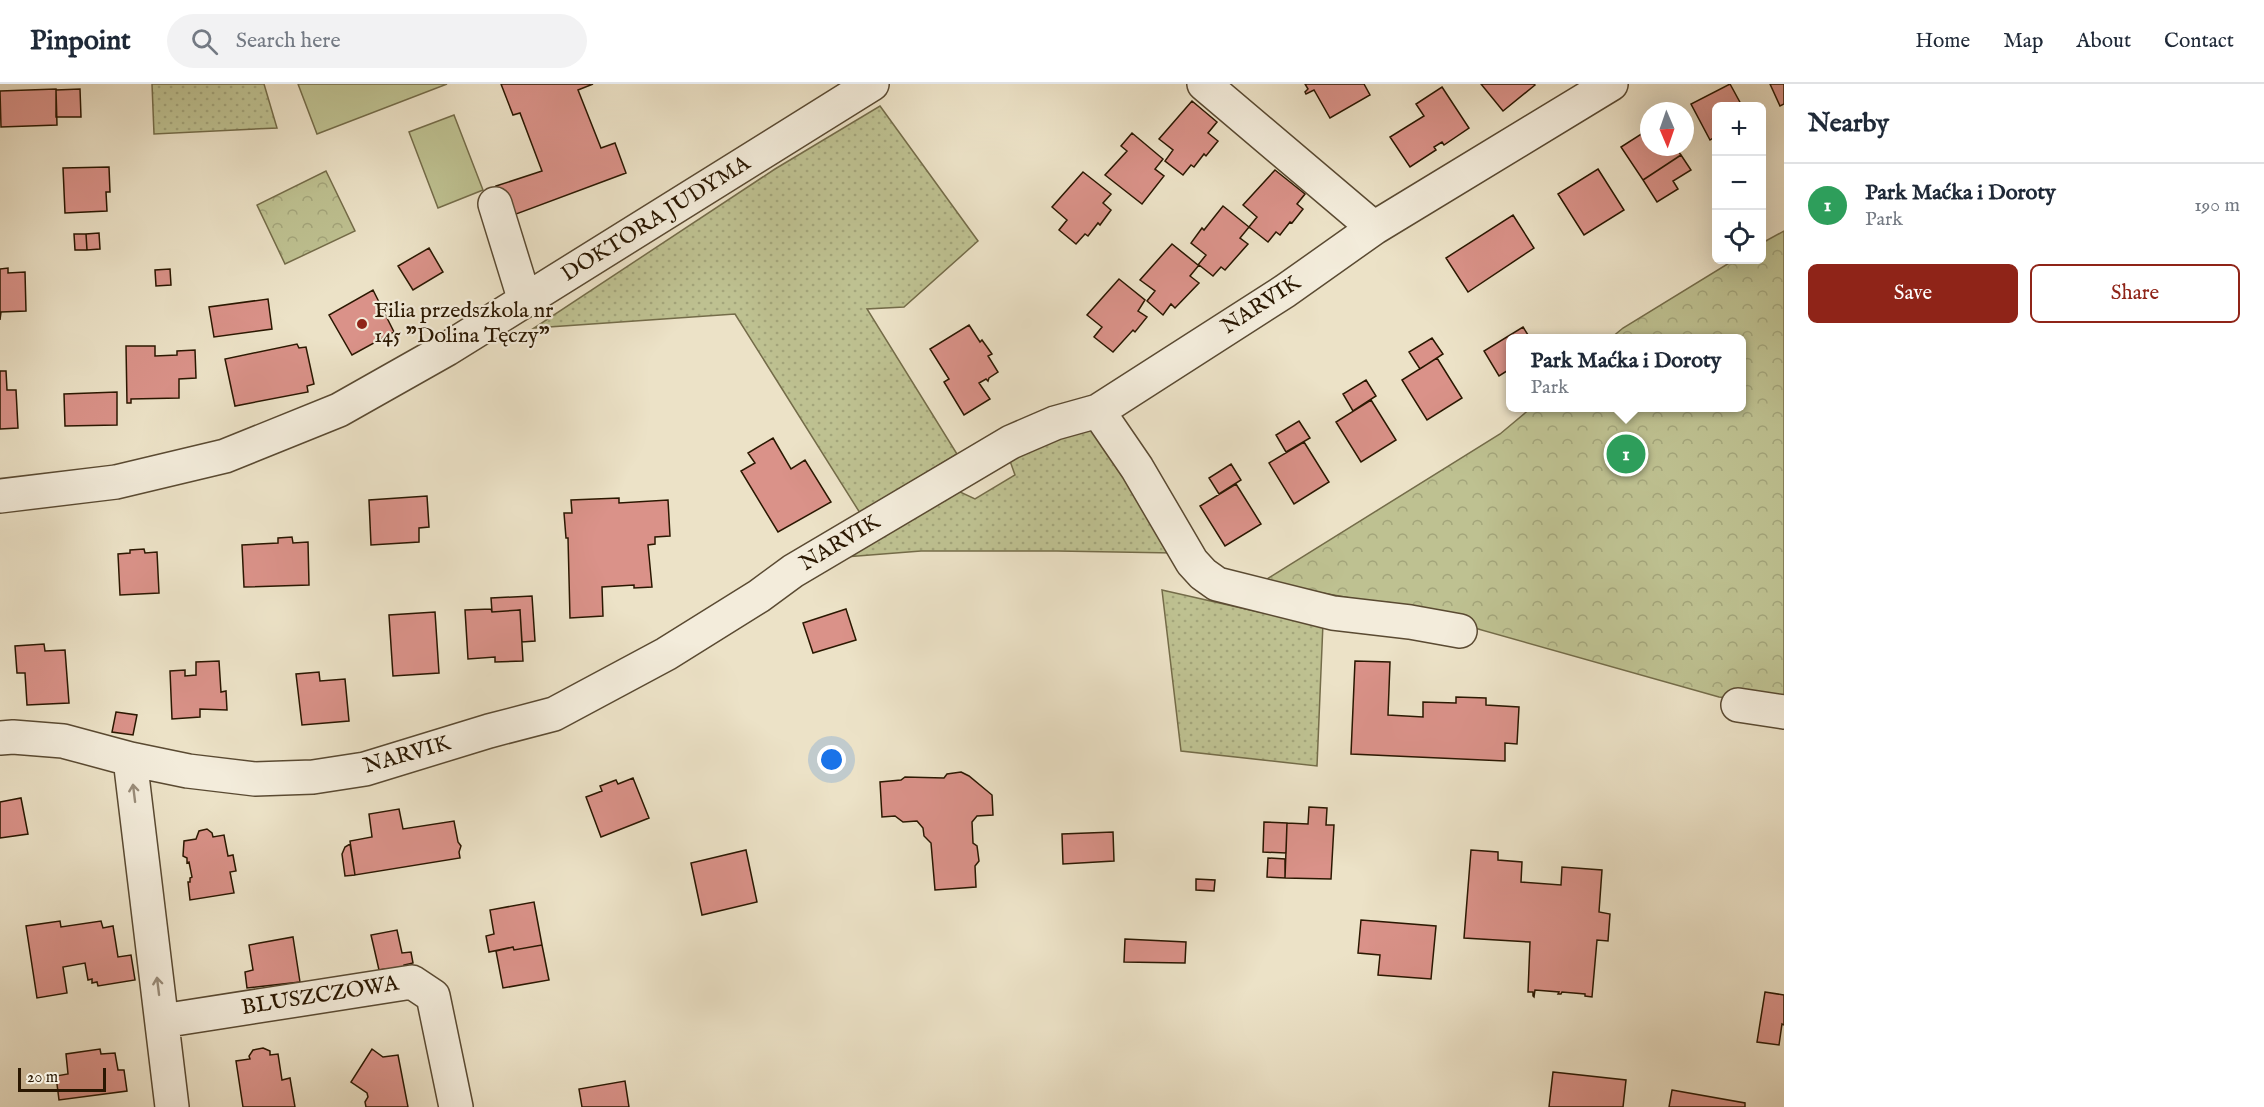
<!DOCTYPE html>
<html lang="en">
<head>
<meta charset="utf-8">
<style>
  :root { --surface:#fff; --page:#f2f2f3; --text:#1f2937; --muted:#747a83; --line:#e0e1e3; --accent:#8f2418 }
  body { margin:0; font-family:"IM FELL English",serif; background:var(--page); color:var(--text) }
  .controls { position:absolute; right:18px; top:18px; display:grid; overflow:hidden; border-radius:9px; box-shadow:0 6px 24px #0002 }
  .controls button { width:54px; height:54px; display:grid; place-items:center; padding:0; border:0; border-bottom:2px solid var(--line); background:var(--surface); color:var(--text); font:30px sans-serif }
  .compass { position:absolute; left:1640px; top:18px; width:54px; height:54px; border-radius:50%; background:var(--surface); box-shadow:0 6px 24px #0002; rotate:178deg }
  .scale { position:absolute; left:18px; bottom:15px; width:88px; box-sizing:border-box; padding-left:6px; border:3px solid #2a1701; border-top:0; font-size:16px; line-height:21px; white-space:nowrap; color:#2a1701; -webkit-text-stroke:4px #f3ecdb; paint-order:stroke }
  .you { position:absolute; left:832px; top:676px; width:21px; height:21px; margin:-15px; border:4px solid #fff; border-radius:50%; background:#1a73e8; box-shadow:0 0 0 9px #1a73e833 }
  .badge { display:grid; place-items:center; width:39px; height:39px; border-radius:50%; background:var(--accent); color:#fff; font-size:20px; font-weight:700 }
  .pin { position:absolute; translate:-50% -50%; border:3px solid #fff; box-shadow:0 2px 6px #0006 }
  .popup { position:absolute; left:1506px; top:250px; width:240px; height:78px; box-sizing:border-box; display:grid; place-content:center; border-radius:9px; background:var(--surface); filter:drop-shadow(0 2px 4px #0005); font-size:20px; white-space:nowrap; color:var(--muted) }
  .popup b { font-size:22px; color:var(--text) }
  .popup::after { content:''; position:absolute; left:50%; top:100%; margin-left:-12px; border:12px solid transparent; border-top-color:var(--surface) }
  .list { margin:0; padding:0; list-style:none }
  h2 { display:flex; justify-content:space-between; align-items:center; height:78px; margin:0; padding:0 24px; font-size:26px }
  h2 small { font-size:20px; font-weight:400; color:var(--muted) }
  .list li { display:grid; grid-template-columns:39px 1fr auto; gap:18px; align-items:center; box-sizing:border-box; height:84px; padding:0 24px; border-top:2px solid var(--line) }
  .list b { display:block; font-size:22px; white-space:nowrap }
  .list p { margin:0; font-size:20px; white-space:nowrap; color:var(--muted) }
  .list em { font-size:20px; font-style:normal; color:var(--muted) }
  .actions { display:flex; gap:12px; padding:18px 24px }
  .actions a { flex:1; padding:14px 0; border:2px solid var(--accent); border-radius:9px; text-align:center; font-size:21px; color:var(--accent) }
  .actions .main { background:var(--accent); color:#fff }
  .icon { flex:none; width:33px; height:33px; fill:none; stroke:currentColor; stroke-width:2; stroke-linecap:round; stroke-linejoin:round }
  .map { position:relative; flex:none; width:1784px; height:1023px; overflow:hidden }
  header { display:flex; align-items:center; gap:36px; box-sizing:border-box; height:84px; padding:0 30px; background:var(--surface); border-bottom:2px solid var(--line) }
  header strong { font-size:28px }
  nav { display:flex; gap:33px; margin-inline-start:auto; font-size:21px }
  .search { width:420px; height:54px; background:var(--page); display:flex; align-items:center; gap:15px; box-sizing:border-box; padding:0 21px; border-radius:33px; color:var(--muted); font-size:22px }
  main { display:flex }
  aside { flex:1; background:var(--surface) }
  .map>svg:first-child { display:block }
</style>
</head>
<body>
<header>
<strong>Pinpoint</strong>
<div class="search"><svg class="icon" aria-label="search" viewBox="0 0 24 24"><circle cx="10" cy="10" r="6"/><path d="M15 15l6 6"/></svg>Search here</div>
<nav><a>Home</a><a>Map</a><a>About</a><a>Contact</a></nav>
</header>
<main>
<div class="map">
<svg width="1784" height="1023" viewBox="0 0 1784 1023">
  <defs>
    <pattern id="grass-dots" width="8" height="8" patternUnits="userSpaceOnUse" patternTransform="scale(1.5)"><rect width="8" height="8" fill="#bec191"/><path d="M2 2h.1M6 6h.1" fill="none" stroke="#a3a57b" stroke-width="1.8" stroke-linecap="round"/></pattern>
    <pattern id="park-crowns" width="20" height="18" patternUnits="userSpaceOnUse" patternTransform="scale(1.5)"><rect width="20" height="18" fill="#bec191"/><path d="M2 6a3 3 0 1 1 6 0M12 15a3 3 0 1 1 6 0" fill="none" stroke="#a3a57b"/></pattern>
  </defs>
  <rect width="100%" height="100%" fill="#ece2c7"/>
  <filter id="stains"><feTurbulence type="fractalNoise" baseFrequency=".00333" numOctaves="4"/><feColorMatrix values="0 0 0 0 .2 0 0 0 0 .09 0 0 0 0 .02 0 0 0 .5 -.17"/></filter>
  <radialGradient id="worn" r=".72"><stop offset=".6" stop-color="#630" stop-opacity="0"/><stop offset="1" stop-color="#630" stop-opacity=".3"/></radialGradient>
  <path fill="url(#grass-dots)" stroke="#746c49" stroke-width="1.5" d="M 152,0 L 264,0 L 277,44 L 154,50 Z
    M 880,22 L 978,157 L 904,223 L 867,225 L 957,370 L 860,429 L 735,230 L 534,244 L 775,85 Z
    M 1085,340 L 1109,356 L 1174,469 L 1057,467 L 921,467 L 832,474 L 956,406 L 975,415 L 1015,391 L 1010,377 Z
    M 1162,506 L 1259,528 L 1307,530 L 1323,539 L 1317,682 L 1181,667 Z"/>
  <path fill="url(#park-crowns)" stroke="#746c49" stroke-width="1.5" d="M 326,87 L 355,147 L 285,180 L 257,121 Z
    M 1784,147 L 1784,620 L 1719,613 L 1400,523 L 1262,498 L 1500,350 L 1531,324 L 1742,324 L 1742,254 L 1611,254 L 1623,244 L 1734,176 L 1762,176 L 1762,159 Z"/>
  <path fill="#bec191" stroke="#746c49" stroke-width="1.5" d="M 298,0 L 447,0 L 317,50 Z
    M 454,31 L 483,106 L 438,124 L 409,48 Z"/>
  <path fill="#da9289" stroke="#2a1701" stroke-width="1.5" d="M 501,0 L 593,0 L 578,6 L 601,64 L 615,59 L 626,89 L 508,133 L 496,102 L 542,87 L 520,29 L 513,31 Z
    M 1305,0 L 1364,0 L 1370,11 L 1330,34 L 1314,6 L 1306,10 L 1305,8 L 1308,5 Z
    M 1481,0 L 1534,0 L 1535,1 L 1503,27 Z
    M 1730,0 L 1742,22 L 1716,22 L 1716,52 L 1710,56 L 1691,20 Z
    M 1770,0 L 1784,0 L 1784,20 L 1780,22 Z
    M 1442,3 L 1469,44 L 1444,61 L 1442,58 L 1434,63 L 1436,66 L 1410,83 L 1390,53 L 1424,32 L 1416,20 Z
    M 56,5 L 57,41 L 1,43 L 0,7 Z
    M 80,5 L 81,33 L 56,33 L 56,6 Z
    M 1192,17 L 1217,38 L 1208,49 L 1218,57 L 1206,72 L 1204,70 L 1194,83 L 1191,81 L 1183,91 L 1165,77 L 1173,66 L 1159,55 Z
    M 1649,45 L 1649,63 L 1675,63 L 1681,71 L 1643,96 L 1621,63 Z
    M 1132,49 L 1163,75 L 1155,85 L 1164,92 L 1142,120 L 1105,91 L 1127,67 L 1121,62 Z
    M 1681,71 L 1691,86 L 1673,97 L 1678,105 L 1657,118 L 1643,96 Z
    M 109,83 L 110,108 L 106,108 L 107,127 L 65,129 L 63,84 Z
    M 1598,85 L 1624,126 L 1584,151 L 1558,110 Z
    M 1275,86 L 1305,110 L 1297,120 L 1303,125 L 1292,139 L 1290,138 L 1280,151 L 1276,148 L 1268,158 L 1249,143 L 1257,133 L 1243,121 Z
    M 1083,88 L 1111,110 L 1103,119 L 1111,126 L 1100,141 L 1098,139 L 1088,152 L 1085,150 L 1076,160 L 1059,146 L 1067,136 L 1052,123 Z
    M 1223,122 L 1249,143 L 1240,154 L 1248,160 L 1225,186 L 1221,183 L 1213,192 L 1199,181 L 1190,192 L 1199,199 L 1175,224 L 1171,220 L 1163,231 L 1147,217 L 1155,207 L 1140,196 L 1172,160 L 1198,181 L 1206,171 L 1191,159 L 1202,144 L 1204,146 Z
    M 1513,131 L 1534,164 L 1468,208 L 1446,174 Z
    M 99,149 L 100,165 L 87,166 L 86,150 Z
    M 74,150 L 86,150 L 87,166 L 75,166 Z
    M 429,164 L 443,188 L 413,206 L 398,182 Z
    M 8,184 L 8,189 L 25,188 L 26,227 L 1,228 L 0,236 L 0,185 Z
    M 170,185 L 171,201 L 156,202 L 155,186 Z
    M 1119,195 L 1145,216 L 1138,227 L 1147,233 L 1135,248 L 1133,246 L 1113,268 L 1094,253 L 1102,243 L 1087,231 Z
    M 373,206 L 394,248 L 352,271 L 329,231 Z
    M 268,215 L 272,245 L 214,253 L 209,223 Z
    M 969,241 L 980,258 L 982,256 L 992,270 L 988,272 L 998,288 L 989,294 L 988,297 L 986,295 L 979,299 L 990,315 L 964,331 L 944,298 L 949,295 L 930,265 Z
    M 1523,243 L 1530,254 L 1510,254 L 1510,285 L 1499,292 L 1484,267 Z
    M 1432,254 L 1443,270 L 1420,285 L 1409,268 Z
    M 297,260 L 299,264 L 306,263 L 314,300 L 307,302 L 308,308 L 235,322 L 225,275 Z
    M 126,262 L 155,262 L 155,272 L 177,271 L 177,267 L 195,266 L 196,294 L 179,295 L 179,314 L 131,315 L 131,319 L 127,319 Z
    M 1437,274 L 1462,314 L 1427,336 L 1402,296 Z
    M 0,287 L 6,287 L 7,306 L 16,306 L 18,344 L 0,345 Z
    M 1366,296 L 1376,312 L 1353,327 L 1343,310 Z
    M 117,308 L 117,341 L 65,342 L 64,310 Z
    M 1371,316 L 1396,356 L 1361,378 L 1336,338 Z
    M 1299,337 L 1310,354 L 1286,368 L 1276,351 Z
    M 773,354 L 791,385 L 805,376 L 831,418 L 778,448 L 741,387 L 755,379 L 748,369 Z
    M 1304,358 L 1329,398 L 1294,420 L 1269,379 Z
    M 1231,380 L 1241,396 L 1219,410 L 1209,394 Z
    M 1236,400 L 1261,440 L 1225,462 L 1200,422 Z
    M 427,412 L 429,443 L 419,444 L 419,458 L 371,461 L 369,416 Z
    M 619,414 L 619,419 L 668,416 L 670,452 L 655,453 L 655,460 L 648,461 L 652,503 L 634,504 L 634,501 L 602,503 L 603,532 L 570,534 L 568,454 L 566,454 L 564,429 L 572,429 L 571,416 Z
    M 292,453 L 293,459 L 308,458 L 309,501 L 244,503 L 242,461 L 278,459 L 278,454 Z
    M 144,465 L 145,469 L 157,468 L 159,509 L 120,511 L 118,470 L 130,469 L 130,466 Z
    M 532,512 L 535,557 L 522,558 L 520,526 L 492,528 L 491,514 Z
    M 491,525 L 492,528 L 520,526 L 523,577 L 495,578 L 495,573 L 468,575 L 465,526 Z
    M 846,525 L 856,556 L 813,569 L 803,539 Z
    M 435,528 L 439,589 L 393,592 L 389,531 Z
    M 44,560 L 45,567 L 65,566 L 69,619 L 27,621 L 25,589 L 17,589 L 15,562 Z
    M 219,577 L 221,608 L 226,607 L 227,626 L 200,625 L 200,633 L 172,635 L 170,587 L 185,586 L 185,592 L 196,591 L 196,578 Z
    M 1355,577 L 1390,578 L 1388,631 L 1423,633 L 1423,618 L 1456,619 L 1456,613 L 1486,614 L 1486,621 L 1519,623 L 1517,660 L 1505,659 L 1505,677 L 1351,670 Z
    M 319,588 L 320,597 L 345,595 L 349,637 L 302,641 L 296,590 Z
    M 116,628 L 137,631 L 133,651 L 112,648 Z
    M 961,688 L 969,692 L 992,711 L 993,731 L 977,732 L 972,738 L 973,759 L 977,762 L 979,777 L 975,782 L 976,803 L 935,806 L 931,759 L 924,752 L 923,744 L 917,737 L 903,738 L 895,732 L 882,733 L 880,698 L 901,696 L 905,693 L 944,694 L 947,690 Z
    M 633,694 L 649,734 L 601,753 L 586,713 L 602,707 L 600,702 L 616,696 L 618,700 Z
    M 21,714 L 28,750 L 0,754 L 0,718 Z
    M 1309,723 L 1327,724 L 1326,741 L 1334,741 L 1331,795 L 1285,794 L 1287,739 L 1308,740 Z
    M 399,725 L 403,745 L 454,737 L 458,758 L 461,762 L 459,768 L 460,774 L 355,791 L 350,757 L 372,753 L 369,730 Z
    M 1264,738 L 1287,739 L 1286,769 L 1263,768 Z
    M 207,745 L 212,749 L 213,753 L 224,751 L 228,772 L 233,771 L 236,787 L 230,788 L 234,809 L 190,816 L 188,798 L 190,798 L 190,794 L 192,793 L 189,778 L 187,779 L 187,774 L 183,772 L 184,757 L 196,755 L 199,747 Z
    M 1113,748 L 1114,777 L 1063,780 L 1062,750 Z
    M 350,760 L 355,791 L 345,792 L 342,770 L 345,763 Z
    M 746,766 L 757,818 L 702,831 L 691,779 Z
    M 1471,766 L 1498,768 L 1498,776 L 1522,778 L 1521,798 L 1561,801 L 1562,783 L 1602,786 L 1599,828 L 1610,830 L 1608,857 L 1597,856 L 1592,913 L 1585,912 L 1585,910 L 1562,908 L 1561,910 L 1558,910 L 1559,908 L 1535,906 L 1534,913 L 1533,912 L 1533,908 L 1528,908 L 1530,858 L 1464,854 Z
    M 1268,774 L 1285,775 L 1285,794 L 1267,793 Z
    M 1196,795 L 1215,796 L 1214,807 L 1196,806 Z
    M 534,818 L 542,861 L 514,866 L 513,863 L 489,868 L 486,852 L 494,850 L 490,826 Z
    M 1361,836 L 1436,842 L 1431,895 L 1378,891 L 1380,871 L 1358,869 Z
    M 60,837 L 61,843 L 101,837 L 103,844 L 113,842 L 118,873 L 131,871 L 135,896 L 98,902 L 97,898 L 92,899 L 92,895 L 88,896 L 85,879 L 63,883 L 67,909 L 37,914 L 26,842 Z
    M 397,846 L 402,869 L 411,868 L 413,879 L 404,881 L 405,886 L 387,891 L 385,885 L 379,886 L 371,851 Z
    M 293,853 L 300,898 L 247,904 L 245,888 L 253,886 L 249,861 Z
    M 1125,855 L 1186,858 L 1185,879 L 1124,878 Z
    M 542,861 L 549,896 L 503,904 L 496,867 L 513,863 L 514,866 Z
    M 1765,908 L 1784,911 L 1784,941 L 1782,940 L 1779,961 L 1757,958 Z
    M 263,964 L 270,967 L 270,971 L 278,970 L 282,996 L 290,994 L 295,1023 L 243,1023 L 236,977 L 250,975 L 249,972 L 253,966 Z
    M 100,965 L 101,970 L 115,969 L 118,986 L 124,986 L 127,1007 L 59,1016 L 56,992 L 68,990 L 66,970 Z
    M 372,965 L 383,973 L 398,971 L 408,1023 L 366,1023 L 365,1018 L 368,1013 L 367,1009 L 351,998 Z
    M 1553,988 L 1626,996 L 1623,1023 L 1549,1023 Z
    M 625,997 L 629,1023 L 582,1023 L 579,1005 Z
    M 1672,1006 L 1745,1019 L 1745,1023 L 1669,1023 Z"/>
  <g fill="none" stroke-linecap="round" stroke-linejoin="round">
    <g stroke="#5a4a32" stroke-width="36">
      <path id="minor" d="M 1204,0 L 1374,144
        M 495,120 L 525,217
        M 1098,327 L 1137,384 L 1192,478 L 1203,490 L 1217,500 L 1333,529 L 1410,538 L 1460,547
        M 0,412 L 116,398 L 225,372 L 339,326 L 447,265 L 872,0
        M 1738,621 L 1784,628
        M 0,654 L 13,653 L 63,657 L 130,675 L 188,687 L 255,695 L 313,693 L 365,685 L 489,647 L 554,630 L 666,570 L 759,512 L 793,487 L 1011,358 L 1055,339 L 1098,327 L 1285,207 L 1374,144 L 1611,0
        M 130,675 L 172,1023
        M 162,937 L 412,898 L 433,912 L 456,1023"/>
    </g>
    <use href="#minor" stroke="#f3ecdb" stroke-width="33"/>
  </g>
  <defs><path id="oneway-shaft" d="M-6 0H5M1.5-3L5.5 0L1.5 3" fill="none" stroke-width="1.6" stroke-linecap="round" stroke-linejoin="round" transform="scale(1.5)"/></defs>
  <g stroke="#998c79">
    <use href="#oneway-shaft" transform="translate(134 709) rotate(-97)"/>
    <use href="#oneway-shaft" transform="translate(158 902) rotate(-97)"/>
  </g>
  <circle fill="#8f2418" stroke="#f3ecdb" stroke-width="2" cx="362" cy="240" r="6"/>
  <g text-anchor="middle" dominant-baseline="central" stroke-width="4.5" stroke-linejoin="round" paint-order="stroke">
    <g font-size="22" fill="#2a1701" stroke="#f3ecdb">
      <text transform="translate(656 135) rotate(-32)">DOKTORA JUDYMA</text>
      <text transform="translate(1261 221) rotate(-33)">NARVIK</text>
      <text transform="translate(840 459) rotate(-31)">NARVIK</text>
      <text transform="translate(407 671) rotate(-16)">NARVIK</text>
      <text transform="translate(320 912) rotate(-9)">BLUSZCZOWA</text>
    </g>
    <g font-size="22" fill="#2a1701" stroke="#f3ecdb" text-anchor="start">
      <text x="374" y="227">Filia przedszkola nr<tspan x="374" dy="25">145 "Dolina Tęczy"</tspan></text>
    </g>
  </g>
  <rect width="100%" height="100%" filter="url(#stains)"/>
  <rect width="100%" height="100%" fill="url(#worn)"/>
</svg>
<div class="controls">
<button>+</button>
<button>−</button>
<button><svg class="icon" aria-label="locate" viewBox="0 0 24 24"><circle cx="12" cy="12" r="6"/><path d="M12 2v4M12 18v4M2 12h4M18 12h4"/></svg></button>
</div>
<svg class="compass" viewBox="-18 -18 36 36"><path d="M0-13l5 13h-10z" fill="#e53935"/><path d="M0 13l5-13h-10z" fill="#747a83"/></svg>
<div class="scale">20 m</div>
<div class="you"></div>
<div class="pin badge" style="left:1626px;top:370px;background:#2e9e5b">1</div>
<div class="popup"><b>Park Maćka i Doroty</b>Park</div>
</div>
<aside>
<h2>Nearby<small></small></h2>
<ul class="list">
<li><span class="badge" style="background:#2e9e5b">1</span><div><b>Park Maćka i Doroty</b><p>Park</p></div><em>190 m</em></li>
</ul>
<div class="actions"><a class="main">Save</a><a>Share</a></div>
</aside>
</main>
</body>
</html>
